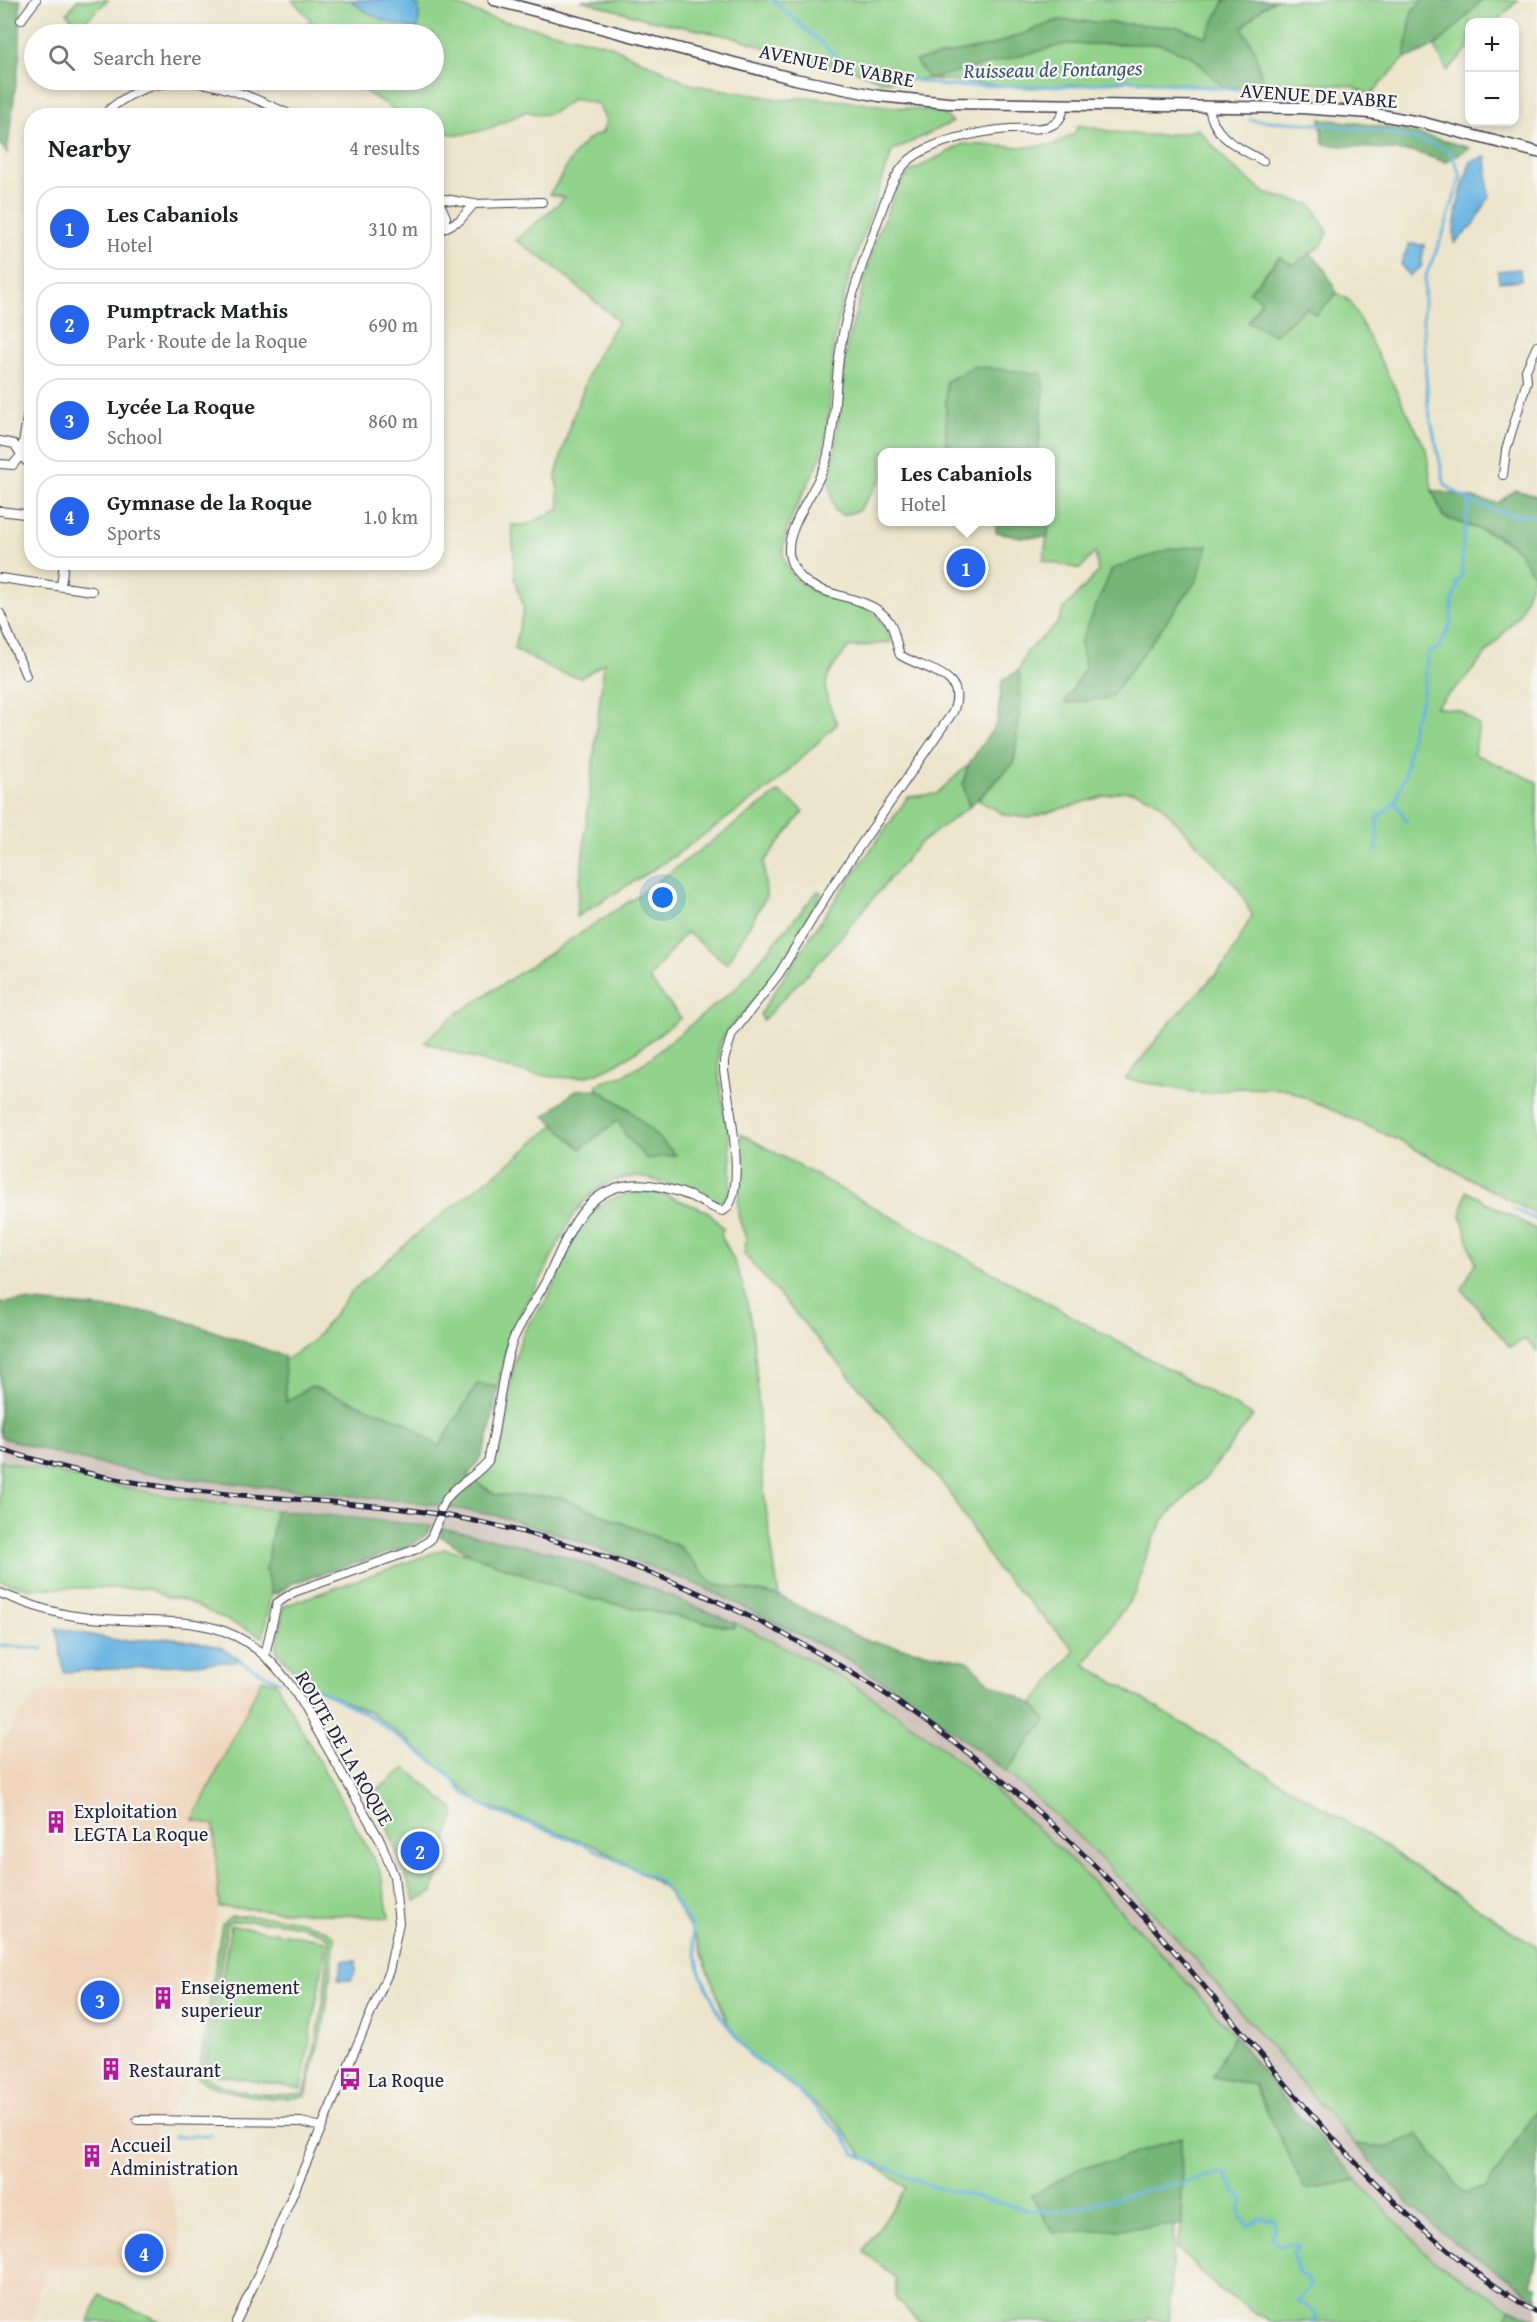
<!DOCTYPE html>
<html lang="en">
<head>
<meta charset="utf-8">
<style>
  :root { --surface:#fff; --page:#f2f2f2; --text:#202124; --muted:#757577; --line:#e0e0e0; --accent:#2563eb }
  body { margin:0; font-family:"Gentium Book Plus",serif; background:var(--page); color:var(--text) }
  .controls { position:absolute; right:18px; top:18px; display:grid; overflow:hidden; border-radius:12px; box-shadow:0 3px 9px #0003 }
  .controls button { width:54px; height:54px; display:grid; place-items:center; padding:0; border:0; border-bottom:2px solid var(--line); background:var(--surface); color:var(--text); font:30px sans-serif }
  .you { position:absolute; left:663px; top:898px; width:21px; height:21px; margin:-15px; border:4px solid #fff; border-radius:50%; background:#1a73e8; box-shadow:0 0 0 9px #1a73e833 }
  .badge { display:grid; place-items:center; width:39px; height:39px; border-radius:50%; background:var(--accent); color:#fff; font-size:20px; font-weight:700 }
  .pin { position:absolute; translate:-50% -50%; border:3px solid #fff; box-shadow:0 2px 6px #0006 }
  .popup { position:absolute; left:878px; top:448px; width:177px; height:78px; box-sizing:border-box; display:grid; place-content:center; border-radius:12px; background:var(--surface); filter:drop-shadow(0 2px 4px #0005); font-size:20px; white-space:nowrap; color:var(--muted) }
  .popup b { font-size:22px; color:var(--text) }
  .popup::after { content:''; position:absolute; left:50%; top:100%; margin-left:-12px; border:12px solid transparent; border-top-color:var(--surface) }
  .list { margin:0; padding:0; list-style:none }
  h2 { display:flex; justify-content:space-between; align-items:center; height:78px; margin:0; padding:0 24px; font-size:26px }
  h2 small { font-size:20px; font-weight:400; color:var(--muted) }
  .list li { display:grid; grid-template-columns:39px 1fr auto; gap:18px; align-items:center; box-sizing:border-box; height:84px; margin:0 12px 12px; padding:0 12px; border:2px solid var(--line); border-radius:24px }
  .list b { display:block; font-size:22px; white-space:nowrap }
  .list p { margin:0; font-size:20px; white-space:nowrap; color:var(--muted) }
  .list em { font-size:20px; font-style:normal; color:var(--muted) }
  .icon { flex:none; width:33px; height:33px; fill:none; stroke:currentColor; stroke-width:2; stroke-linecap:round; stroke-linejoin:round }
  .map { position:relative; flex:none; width:1537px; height:2322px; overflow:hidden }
  .search { position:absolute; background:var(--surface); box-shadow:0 3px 9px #0003; left:24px; top:24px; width:420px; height:66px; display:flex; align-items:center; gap:15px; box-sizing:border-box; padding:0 21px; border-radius:33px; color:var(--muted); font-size:22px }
  .panel { position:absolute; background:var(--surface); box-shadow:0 3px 9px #0003; left:24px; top:108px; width:420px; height:462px; border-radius:24px }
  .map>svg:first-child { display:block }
</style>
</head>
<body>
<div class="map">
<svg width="1537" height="2322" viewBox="0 0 1537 2322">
  <rect width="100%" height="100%" fill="#f6f6f2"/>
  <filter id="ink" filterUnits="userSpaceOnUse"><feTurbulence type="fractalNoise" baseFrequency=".0167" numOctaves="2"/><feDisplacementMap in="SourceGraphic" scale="12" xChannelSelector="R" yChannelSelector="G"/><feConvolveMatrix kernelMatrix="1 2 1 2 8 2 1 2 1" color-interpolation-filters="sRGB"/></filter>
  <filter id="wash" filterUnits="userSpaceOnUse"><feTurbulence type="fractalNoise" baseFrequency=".008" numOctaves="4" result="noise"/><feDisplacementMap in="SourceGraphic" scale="24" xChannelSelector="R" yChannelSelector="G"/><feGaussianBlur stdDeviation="1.35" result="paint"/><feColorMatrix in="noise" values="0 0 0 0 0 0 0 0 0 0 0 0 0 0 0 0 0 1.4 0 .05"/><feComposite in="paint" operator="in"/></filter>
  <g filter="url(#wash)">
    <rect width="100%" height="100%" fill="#ece5cb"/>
    <path fill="#f0d5bc" d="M 262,1679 L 193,1820 L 214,1825 L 219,1907 L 183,2093 L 154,2128 L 181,2235 L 180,2268 L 46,2267 L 32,2322 L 0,2322 L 0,1745 L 39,1691 Z"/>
    <path fill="#cec1b9" d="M 0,1437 L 65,1456 L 147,1474 L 360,1495 L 498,1516 L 628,1557 L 699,1585 L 844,1657 L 908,1697 L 1039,1799 L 1156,1915 L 1410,2205 L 1452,2241 L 1537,2298 L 1537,2321 L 1434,2261 L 1340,2163 L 1277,2091 L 1234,2035 L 1112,1900 L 999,1793 L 938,1744 L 876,1699 L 735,1623 L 488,1537 L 416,1523 L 236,1506 L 74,1477 L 0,1461 Z"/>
    <path fill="#92d38b" stroke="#5a7a63" stroke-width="1.5" fill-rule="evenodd" d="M 77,0 L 108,0 L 78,28 L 67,13 Z
      M 292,0 L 446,0 L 487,17 L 609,45 L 693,85 L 785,100 L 807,97 L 940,112 L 953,122 L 892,151 C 872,214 844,277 834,343 C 829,379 832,423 821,456 C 811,485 775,533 785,562 C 804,613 881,586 891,642 L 848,648 C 821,682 820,684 837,724 L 771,787 L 667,861 L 576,917 L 604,663 L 581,678 L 555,671 L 514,649 L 524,608 L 515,579 L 512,525 L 526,525 L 560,509 L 556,475 L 570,425 L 593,362 L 618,321 L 558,270 L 516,240 L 565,198 L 549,194 C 566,174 574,140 602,133 L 606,121 L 598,104 L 573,99 C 558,111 545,120 527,111 C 499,124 468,143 437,130 L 436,116 L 404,115 L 346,80 L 434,80 L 434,34 L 299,34 L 299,30 L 311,20 Z
      M 581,0 L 1225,0 L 1206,37 L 1178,27 L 1059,20 L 993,45 L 915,61 L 1002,59 L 1066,44 L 1161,44 L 1193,57 L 1224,88 L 1143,80 L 1031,88 L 929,79 L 881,81 L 832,61 L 829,69 L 737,38 L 646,19 Z
      M 1275,0 L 1423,0 L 1412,11 L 1405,58 L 1370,95 L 1352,86 L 1297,82 L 1287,88 L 1264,87 L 1254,48 L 1242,28 L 1263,7 Z
      M 1482,0 L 1518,0 L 1496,22 L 1470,22 L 1469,48 L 1447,71 L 1435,47 Z
      M 1079,125 C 1115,133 1162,141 1198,129 L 1231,166 L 1267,194 L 1312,205 L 1328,233 L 1321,246 L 1293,265 L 1279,257 L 1250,291 L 1262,299 L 1274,335 L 1307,307 L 1316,314 L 1337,293 L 1350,301 L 1426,449 L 1432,490 L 1443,517 L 1494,535 L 1518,550 L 1534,574 L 1520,613 L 1465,679 L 1435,707 L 1459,710 L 1479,725 L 1474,754 L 1537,782 L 1537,1215 L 1402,1142 L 1286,1089 L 1236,1088 L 1203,1094 L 1126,1079 L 1166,1027 L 1228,961 L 1252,915 L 1238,888 L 1157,801 L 1138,793 L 1122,791 L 1029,818 L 1005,815 L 978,800 L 1014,763 L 1021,703 L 1019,670 L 1027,651 L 1057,624 L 1064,609 L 1098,572 L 1095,552 L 1080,569 L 1043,561 L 1052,507 L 1050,505 L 1050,452 L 1038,452 L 1044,390 L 946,382 L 946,452 L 882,452 L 882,478 L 858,511 L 842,515 L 835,511 L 827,473 L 835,453 L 847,345 L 877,235 L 899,186 L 910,172 L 963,144 L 1022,147 L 1054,145 L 1074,134 ZM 1112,569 L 1110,698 L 1065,703 L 1085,668 L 1081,641 Z
      M 968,765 L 963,784 L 969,807 L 919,844 L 826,954 L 763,1020 L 760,1014 L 824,916 L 908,797 L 936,794 Z
      M 779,792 L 804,811 L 764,862 L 766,897 L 727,964 L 686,932 L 649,979 L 681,1018 C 655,1036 627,1062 597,1073 C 554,1090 467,1056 424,1042 L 455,1015 L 636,897 Z
      M 818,891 L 822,893 C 811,910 803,928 793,945 C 781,965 768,984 754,1001 C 746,1012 722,1033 720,1044 C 711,1091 745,1159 725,1202 C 700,1207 665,1176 633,1177 C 581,1180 564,1234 544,1273 C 534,1293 519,1312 511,1333 C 504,1350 502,1370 498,1387 L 477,1384 L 439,1448 L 406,1422 L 286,1403 L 284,1361 L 315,1339 L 352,1291 L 423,1229 L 517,1157 L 555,1124 L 581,1148 L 618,1120 L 626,1136 L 629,1109 L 597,1089 L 597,1084 L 622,1076 L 644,1063 L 737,987 Z
      M 741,1134 L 1253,1416 L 1208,1475 L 1164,1519 L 1147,1553 L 1136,1592 L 1084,1664 L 1360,1830 L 1537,1947 L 1537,2109 L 1487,2187 L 1464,2194 L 1418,2134 L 1387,2148 L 1355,2144 C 1242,2017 1138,1881 1006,1772 L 1046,1720 L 1033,1704 L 1075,1650 L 996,1568 L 947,1489 L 744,1254 L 746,1239 L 738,1216 Z
      M 654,1191 L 707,1211 L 723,1228 L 721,1236 C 764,1304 755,1405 763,1482 C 767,1520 773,1558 779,1596 L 712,1583 L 680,1547 L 560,1497 L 496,1495 L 476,1482 C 482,1476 490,1469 495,1462 C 509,1437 508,1391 515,1363 C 517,1353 519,1341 524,1332 C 529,1320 541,1310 547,1298 C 578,1241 574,1194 654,1191 Z
      M 1466,1191 L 1537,1230 L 1537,1351 L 1526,1339 L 1510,1347 L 1462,1289 L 1475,1263 L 1461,1216 Z
      M 0,1461 C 91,1481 183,1502 276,1510 L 266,1570 L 271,1592 L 263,1637 L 184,1600 L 166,1597 L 147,1588 L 29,1588 L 0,1581 Z
      M 444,1549 L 470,1554 L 590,1599 L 734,1628 L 735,1623 C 783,1647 833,1670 878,1701 C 1014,1793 1126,1912 1234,2035 L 1213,2077 L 1254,2085 L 1305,2189 L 1357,2180 L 1434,2261 L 1511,2308 L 1503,2322 L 1269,2322 L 1216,2287 L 1176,2247 L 1182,2225 L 1181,2137 L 1111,2162 L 1082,2167 L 1064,2178 L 1162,2226 L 1174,2225 L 1169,2322 L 1148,2318 L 1146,2322 L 919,2322 L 896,2299 L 896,2278 L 863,2251 L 906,2188 L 863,2156 L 834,2119 L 746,2051 L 727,2022 L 697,1940 L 666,1888 L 598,1847 L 481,1804 L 432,1760 L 371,1713 L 306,1684 L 276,1650 L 284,1606 Z
      M 262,1679 L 275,1682 L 381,1872 L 389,1918 L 219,1907 L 214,1825 L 193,1820 Z
      M 406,1768 L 455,1811 L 433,1892 L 415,1901 L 374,1792 Z
      M 231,1916 C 264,1916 305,1916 333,1935 L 335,1939 L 325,2017 L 306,2096 C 280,2102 219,2095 198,2078 L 222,1924 ZM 231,1921 C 260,1921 306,1921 330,1939 L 321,2016 L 306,2089 L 303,2093 C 272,2097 228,2094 203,2075 L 227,1925 Z
      M 231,1925 L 327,1941 L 301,2089 L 206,2073 Z
      M 100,2295 L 162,2322 L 88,2322 Z"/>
    <path fill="#75b577" stroke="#4c6c59" stroke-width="1.5" d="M 0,0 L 20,0 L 20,51 L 7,153 L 0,144 Z
      M 1225,0 L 1275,0 L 1263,7 L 1242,28 L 1254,48 L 1264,87 L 1224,88 L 1193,57 L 1161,44 L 1066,44 L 929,79 L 915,61 L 993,45 L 1059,20 L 1178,27 L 1206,37 Z
      M 1423,0 L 1482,0 C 1459,23 1438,52 1405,58 L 1412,11 Z
      M 1320,119 C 1372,123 1420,133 1470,148 L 1445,162 L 1415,152 L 1323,144 Z
      M 1310,253 L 1324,268 L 1337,293 L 1316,315 L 1306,307 L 1274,335 L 1248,322 L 1262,300 L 1249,292 L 1280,257 L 1293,265 Z
      M 973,366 L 1042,374 L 1044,390 L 1038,452 L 946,452 L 946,382 Z
      M 1432,490 L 1498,503 L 1515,490 L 1537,496 L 1537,575 C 1526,570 1525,558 1517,549 C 1499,531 1467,527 1444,517 Z
      M 996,522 L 1050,522 L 1047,537 L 1021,537 L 996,532 Z
      M 1208,545 L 1197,580 L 1110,698 L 1064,703 L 1085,669 L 1081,641 L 1112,569 L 1170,549 Z
      M 1019,670 L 1021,703 L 1014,763 L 969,807 L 963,784 L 968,765 L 997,723 L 1002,681 Z
      M 597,1089 L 629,1109 L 676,1155 L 647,1159 L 626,1136 L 618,1120 L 581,1149 L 545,1116 L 576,1090 Z
      M 24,1301 L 155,1313 L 179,1319 L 284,1356 L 286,1402 L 311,1386 L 406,1422 L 439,1447 L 477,1384 L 498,1387 C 492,1418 490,1453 467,1476 L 496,1495 L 560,1497 L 680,1547 L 712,1583 L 779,1596 L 864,1640 L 968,1661 L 990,1683 L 1033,1704 L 1046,1720 L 1006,1772 L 908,1697 L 844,1657 L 699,1585 L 562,1535 L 498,1516 L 429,1504 L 147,1474 L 65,1456 L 0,1437 L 0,1303 Z
      M 276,1510 L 432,1526 L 426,1535 L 411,1546 L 293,1583 L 276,1594 L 271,1592 L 266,1570 Z
      M 442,1528 L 556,1553 L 638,1583 L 735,1623 L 734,1628 L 590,1599 L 470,1554 L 440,1536 Z
      M 1234,2035 L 1277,2091 L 1357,2180 L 1305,2190 L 1255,2085 L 1213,2077 Z
      M 1537,2109 L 1537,2255 L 1531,2284 L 1537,2286 L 1537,2298 L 1452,2241 L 1410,2205 L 1355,2144 L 1387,2148 L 1418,2134 L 1464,2194 L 1487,2187 Z
      M 1181,2137 L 1182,2225 L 1054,2233 L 1031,2196 L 1082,2167 L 1111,2162 Z
      M 1511,2308 L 1537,2321 L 1537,2322 L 1503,2322 Z"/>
    <path fill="#69b5e2" stroke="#466c8e" stroke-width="1.5" d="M 351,0 L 409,0 L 419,7 L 418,29 C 394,25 369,17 351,0 Z
      M 1486,157 L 1489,197 L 1473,226 L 1454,243 C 1453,215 1462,187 1471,161 Z
      M 1409,244 L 1424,245 L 1421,267 L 1409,276 L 1401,264 Z
      M 1520,269 L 1521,280 L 1499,282 L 1498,271 Z
      M 56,1628 L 121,1641 L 173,1638 L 220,1647 L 242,1661 L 64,1672 Z
      M 343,1960 L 356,1961 L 356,1970 L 351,1980 L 338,1980 Z"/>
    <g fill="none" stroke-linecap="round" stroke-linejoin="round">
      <path stroke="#69b5e2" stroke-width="3" d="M 772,0 L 848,66
        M 868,71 L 945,86 L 1077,86 L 1126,80 L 1239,90
        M 1250,120 C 1318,124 1386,125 1450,151 L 1461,176 L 1443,234 L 1425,278 L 1423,321 L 1428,407 L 1445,485 C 1477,508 1499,514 1537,517
        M 1395,802 L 1407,822
        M 1377,851 L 1377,819 L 1395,802 L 1405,775 L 1413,723 L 1422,699 L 1428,652 L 1437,649 L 1446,634 L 1451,622 L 1452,600 L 1458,587 L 1456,583 L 1462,576 L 1462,549 L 1469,502
        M 1514,1209 L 1537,1220
        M 0,1645 L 43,1649
        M 239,1661 L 280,1682
        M 305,1682 L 371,1717 L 446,1772 L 464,1793 L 494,1811 L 579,1842 L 660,1881 L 690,1924 L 700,1973 L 721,2017 L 750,2055 L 790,2083 L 843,2135 L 855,2154 L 927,2185 L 1029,2210 L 1058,2212 L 1217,2174 L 1226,2174 L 1236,2193 L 1244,2200 C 1237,2211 1239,2218 1248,2226 L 1261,2218 L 1274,2220 L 1275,2227 L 1271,2237 L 1280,2246 L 1295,2244 L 1299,2247 L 1292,2252 L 1298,2273 L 1306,2277 L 1311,2287 L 1297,2301 L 1313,2310 L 1317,2318 L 1311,2322
        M 174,2137 L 211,2135"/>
    </g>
  </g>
  <g filter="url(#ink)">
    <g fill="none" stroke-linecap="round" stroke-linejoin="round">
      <g stroke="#403f51" stroke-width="10">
        <path id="minor" d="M 21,20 L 36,0
          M 1209,107 C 1213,138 1238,147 1263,161
          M 102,116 C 162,58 228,85 293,116
          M 439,198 L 474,204 L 542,202
          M 441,230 L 460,220 L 474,204
          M 436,233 L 441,230 L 446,217 L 437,197
          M 0,441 L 14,444 L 26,461 L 32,463
          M 21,455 L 32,388
          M 0,464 L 13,465 L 21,455 L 32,452
          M 1503,475 L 1506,450 L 1527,381 L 1526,370 L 1537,346
          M 0,511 L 32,515
          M 0,578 L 92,591
          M 61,586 L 64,562
          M 0,613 L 26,676
          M 441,1509 C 449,1487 474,1479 488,1461 C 498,1423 500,1376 513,1340 C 521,1320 536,1300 546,1281 C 566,1243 578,1192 628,1185 C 648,1182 672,1189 690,1196 C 702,1201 711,1208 723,1211 C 749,1197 728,1097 724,1071 L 724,1060 L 732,1034 L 779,974 L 833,885 L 953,712 C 969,672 925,671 900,655 C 896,645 895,629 889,621 C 865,587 803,605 790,558 C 782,531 818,489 826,462 C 837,423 834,383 841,345 C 848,302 863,263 877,223 C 885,202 891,178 907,162 C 929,141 981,131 1010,129 C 1023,128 1043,131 1054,124 C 1061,120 1064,111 1064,104
          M 0,1593 C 25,1603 48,1612 75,1616 C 168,1630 235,1598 297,1695 L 381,1842 L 394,1876 L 399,1923 L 389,1971 L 255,2282 L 236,2322
          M 265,1655 L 277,1603 L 294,1592 L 417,1549 L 430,1540 L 439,1519
          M 137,2120 L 301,2122 L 322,2127"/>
      </g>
      <g stroke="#403f51" stroke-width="13">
        <path id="secondary" d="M 494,0 L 795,79 L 879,96 L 948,103 L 1301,108 L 1370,113 L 1424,123 L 1537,152"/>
      </g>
      <use href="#minor" stroke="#fff" stroke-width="8"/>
      <use href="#secondary" stroke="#fff" stroke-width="10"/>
      <g stroke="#22223b" stroke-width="5">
        <path id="rail" d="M 0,1449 C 64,1470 130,1484 198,1491 C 271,1499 345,1501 418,1511 C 604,1538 788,1621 939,1731 C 1031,1798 1113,1879 1186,1965 C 1294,2091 1392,2227 1537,2313"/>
      </g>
      <use href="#rail" stroke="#f6f6f2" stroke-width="3" stroke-dasharray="9" stroke-linecap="butt"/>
    </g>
  </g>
  <defs>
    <g id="building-bare" transform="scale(1.8)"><path d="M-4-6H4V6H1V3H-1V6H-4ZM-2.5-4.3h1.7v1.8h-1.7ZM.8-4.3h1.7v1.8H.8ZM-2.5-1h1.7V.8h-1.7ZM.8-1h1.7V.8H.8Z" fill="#b5179e" stroke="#f6f6f2" stroke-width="2.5" paint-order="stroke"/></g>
    <g id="bus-bare" transform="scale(1.8)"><path d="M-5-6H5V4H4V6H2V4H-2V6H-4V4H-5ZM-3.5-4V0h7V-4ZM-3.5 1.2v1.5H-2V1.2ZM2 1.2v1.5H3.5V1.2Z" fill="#b5179e" stroke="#f6f6f2" stroke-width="2.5" paint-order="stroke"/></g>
  </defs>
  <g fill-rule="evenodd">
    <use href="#building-bare" x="56" y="1822"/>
    <use href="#building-bare" x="163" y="1998"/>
    <use href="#building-bare" x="111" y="2069"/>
    <use href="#bus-bare" x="350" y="2079"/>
    <use href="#building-bare" x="92" y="2156"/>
  </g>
  <g text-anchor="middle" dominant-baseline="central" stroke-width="4.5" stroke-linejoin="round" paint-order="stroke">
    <g font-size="20" fill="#22223b" stroke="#f6f6f2">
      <text transform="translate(837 65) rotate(11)">AVENUE DE VABRE</text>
      <text transform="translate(1319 95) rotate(4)">AVENUE DE VABRE</text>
      <text transform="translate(345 1748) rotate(60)">ROUTE DE LA ROQUE</text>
    </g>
    <g font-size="20" fill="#22223b" stroke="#f6f6f2" text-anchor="start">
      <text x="74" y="1810">Exploitation<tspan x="74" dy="23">LEGTA La Roque</tspan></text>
      <text x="181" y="1986">Enseignement<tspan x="181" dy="23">superieur</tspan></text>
      <text x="129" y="2069">Restaurant</text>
      <text x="368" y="2079">La Roque</text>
      <text x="110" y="2144">Accueil<tspan x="110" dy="23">Administration</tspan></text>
    </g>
    <g font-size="21" font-style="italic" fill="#3b5575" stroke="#f6f6f2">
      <text transform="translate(1053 69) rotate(-1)">Ruisseau de Fontanges</text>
    </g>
  </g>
</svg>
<div class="controls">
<button>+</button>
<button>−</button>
</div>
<div class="you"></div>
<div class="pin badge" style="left:966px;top:568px">1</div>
<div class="popup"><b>Les Cabaniols</b>Hotel</div>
<div class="pin badge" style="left:420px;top:1851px">2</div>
<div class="pin badge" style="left:100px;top:2000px">3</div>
<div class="pin badge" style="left:144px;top:2253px">4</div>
<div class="search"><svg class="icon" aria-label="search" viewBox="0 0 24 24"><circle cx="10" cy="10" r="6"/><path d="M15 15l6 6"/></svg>Search here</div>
<section class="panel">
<h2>Nearby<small>4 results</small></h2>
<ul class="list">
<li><span class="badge">1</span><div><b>Les Cabaniols</b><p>Hotel</p></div><em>310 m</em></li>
<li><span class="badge">2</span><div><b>Pumptrack Mathis</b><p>Park · Route de la Roque</p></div><em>690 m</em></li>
<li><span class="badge">3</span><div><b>Lycée La Roque</b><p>School</p></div><em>860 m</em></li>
<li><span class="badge">4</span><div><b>Gymnase de la Roque</b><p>Sports</p></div><em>1.0 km</em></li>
</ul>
</section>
</div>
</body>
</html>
